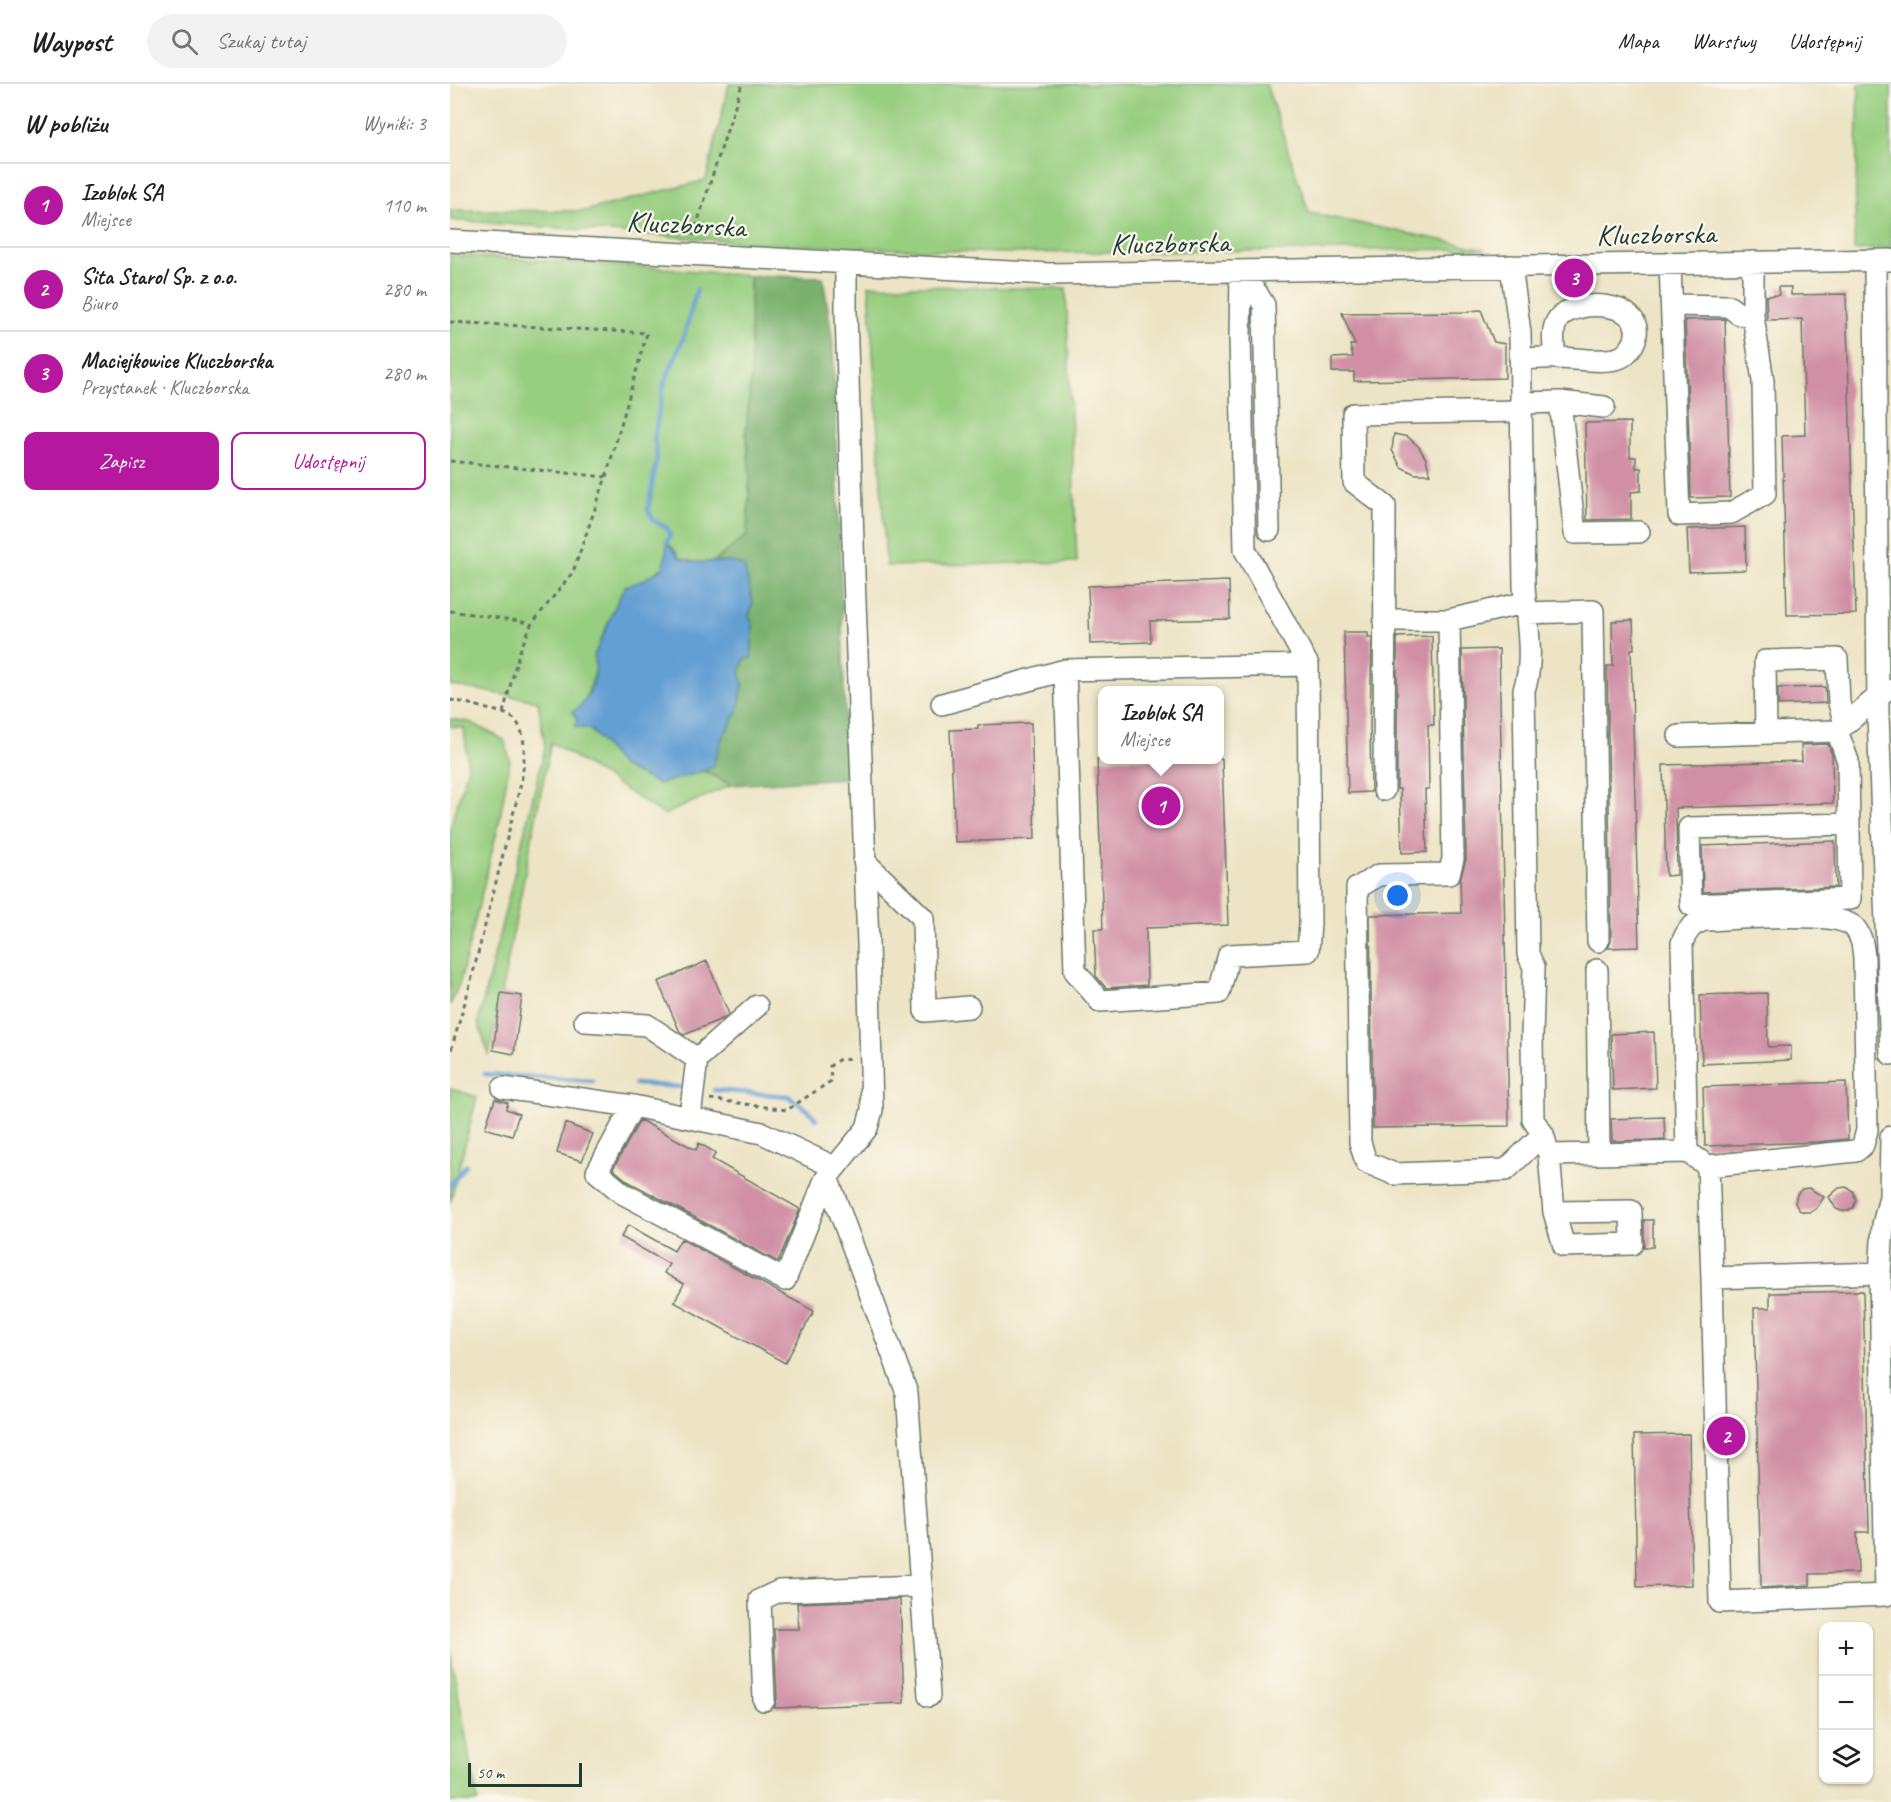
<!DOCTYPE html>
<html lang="pl">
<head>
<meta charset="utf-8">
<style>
  :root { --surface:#fff; --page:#f2f2f2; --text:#202124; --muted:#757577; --line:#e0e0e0; --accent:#b5179e }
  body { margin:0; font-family:Caveat,sans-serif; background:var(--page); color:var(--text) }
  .controls { position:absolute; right:18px; bottom:18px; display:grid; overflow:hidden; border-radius:12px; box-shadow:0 2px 4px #0004 }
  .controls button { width:54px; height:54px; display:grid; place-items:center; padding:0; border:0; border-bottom:2px solid var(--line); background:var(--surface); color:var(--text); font:30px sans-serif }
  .scale { position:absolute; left:18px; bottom:15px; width:114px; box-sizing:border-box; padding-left:6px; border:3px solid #1f3d34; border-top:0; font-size:16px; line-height:21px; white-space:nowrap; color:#1f3d34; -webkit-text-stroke:4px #fbf7ec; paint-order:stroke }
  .you { position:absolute; left:948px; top:812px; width:21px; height:21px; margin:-15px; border:4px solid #fff; border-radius:50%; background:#1a73e8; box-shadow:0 0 0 9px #1a73e833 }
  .badge { display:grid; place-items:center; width:39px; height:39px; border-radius:50%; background:var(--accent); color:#fff; font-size:20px; font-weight:700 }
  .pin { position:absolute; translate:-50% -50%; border:3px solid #fff; box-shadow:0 2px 6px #0006 }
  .popup { position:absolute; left:648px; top:602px; width:126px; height:78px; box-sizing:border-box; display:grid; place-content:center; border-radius:12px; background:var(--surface); filter:drop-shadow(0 2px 4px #0005); font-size:20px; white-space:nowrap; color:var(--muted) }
  .popup b { font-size:22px; color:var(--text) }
  .popup::after { content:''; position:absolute; left:50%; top:100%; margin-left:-12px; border:12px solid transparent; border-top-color:var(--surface) }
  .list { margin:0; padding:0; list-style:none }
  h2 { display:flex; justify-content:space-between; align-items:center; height:78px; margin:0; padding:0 24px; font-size:26px }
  h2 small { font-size:20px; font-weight:400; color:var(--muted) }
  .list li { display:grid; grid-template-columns:39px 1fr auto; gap:18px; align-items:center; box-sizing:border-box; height:84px; padding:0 24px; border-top:2px solid var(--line) }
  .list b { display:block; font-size:22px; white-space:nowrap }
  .list p { margin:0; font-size:20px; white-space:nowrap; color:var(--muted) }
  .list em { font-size:20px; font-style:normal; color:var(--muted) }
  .actions { display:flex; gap:12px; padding:18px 24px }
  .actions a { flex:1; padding:14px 0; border:2px solid var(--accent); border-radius:12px; text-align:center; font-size:21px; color:var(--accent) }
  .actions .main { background:var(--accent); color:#fff }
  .icon { flex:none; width:33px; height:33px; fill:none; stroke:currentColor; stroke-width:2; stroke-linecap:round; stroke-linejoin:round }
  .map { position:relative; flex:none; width:1441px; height:1718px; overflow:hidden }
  header { display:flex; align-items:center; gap:36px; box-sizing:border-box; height:84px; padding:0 30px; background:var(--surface); border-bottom:2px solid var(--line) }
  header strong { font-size:28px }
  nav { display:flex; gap:33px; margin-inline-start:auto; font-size:21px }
  .search { width:420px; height:54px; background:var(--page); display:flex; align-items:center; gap:15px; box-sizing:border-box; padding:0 21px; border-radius:33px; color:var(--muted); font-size:22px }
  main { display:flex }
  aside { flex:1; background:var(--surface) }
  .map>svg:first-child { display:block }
</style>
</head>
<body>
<header>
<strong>Waypost</strong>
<div class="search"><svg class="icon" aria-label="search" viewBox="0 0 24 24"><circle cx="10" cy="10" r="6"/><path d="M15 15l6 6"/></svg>Szukaj tutaj</div>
<nav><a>Mapa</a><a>Warstwy</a><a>Udostępnij</a></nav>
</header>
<main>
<aside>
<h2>W pobliżu<small>Wyniki: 3</small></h2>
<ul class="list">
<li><span class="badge">1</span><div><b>Izoblok SA</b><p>Miejsce</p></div><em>110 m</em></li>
<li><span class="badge">2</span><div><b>Sita Starol Sp. z o.o.</b><p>Biuro</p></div><em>280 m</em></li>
<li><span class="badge">3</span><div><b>Maciejkowice Kluczborska</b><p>Przystanek · Kluczborska</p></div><em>280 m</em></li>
</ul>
<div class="actions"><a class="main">Zapisz</a><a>Udostępnij</a></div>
</aside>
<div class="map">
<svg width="1441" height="1718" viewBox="0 0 1441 1718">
  <rect width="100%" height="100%" fill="#fbf7ec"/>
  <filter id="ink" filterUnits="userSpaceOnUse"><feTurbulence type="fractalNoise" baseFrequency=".0167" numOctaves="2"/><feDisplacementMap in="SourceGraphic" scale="12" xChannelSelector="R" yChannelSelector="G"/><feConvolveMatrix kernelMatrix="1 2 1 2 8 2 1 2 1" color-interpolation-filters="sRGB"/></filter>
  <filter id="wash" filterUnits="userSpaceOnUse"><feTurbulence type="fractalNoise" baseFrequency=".008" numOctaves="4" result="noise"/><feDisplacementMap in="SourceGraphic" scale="24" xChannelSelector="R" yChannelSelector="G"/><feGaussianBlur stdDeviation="1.35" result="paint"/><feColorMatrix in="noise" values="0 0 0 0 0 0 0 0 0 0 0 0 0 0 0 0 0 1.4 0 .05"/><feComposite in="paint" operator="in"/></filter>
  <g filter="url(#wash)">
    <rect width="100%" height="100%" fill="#ede4c5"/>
    <path fill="#98ce80" stroke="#5c865a" stroke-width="1.5" d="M 279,0 L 816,0 L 859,129 L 1035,165 L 547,169 L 321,160 L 0,136 L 0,126 L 134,127 L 256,96 Z
      M 1409,0 L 1441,0 L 1441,164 L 1404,166 Z
      M 0,171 L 214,184 L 300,192 L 301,290 L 296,347 L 300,392 L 297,451 L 262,479 L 244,478 L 230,474 L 223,464 L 216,473 L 214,483 L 192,497 L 175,503 C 162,525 156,549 144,571 L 147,583 L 128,635 L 131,643 L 140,645 L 171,682 L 208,700 L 254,687 L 281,701 L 214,731 L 101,658 L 39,971 L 28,938 L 95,664 L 88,617 L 0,601 Z
      M 419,201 L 616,205 L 627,478 L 436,482 Z
      M 0,635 L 20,638 L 54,656 L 60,676 L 49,739 L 10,898 L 0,921 L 0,745 L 18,683 L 14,644 L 0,642 Z
      M 0,1004 L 27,1013 L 0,1119 Z
      M 0,1566 L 28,1718 L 0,1718 Z"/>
    <path fill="#7ab16e" stroke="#4c7751" stroke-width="1.5" d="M 300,192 L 373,193 L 383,260 L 397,694 L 281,701 L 254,687 L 263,682 L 271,654 L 281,640 L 293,601 L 290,586 L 295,575 L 301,574 L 303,541 L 299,532 L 303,518 L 282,478 L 262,479 L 297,451 L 300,392 L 296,347 L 301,290 Z"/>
    <path fill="#639fd3" stroke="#416e84" stroke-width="1.5" d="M 217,458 L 230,474 L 244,478 L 282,478 L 294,482 L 303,518 L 299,532 L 303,541 L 301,574 L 295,575 L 290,586 L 293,601 L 288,627 L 272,654 L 263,682 L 254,687 L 208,700 L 171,682 L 140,645 L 125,643 L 127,635 L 122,628 C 140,618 149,590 144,571 C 156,549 162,525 175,502 L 192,497 L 214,483 Z"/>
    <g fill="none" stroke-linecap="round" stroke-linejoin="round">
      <path stroke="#639fd3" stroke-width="4.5" d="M 217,458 L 220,451 L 217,444 L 204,437 L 198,426 L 207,373 L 204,354 L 214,300 L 233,255 L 247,205
        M 35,990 L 143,997
        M 185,1000 L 231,1003
        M 264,1006 L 338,1012 L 358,1026 L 366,1035
        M 0,1102 L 16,1081"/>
    </g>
    <g id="blocks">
      <path fill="#d08fa5" d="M 1328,203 L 1341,203 L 1341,211 L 1396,210 L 1406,530 L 1337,531 L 1332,352 L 1355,351 L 1352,235 L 1317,236 L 1316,212 L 1329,211 Z
        M 1031,226 L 1044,258 L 1055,260 L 1055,294 L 904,297 L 904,288 L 882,288 L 882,274 L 903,273 L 900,261 L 905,261 L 892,229 L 1019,228 L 1019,227 Z
        M 1275,235 L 1280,413 L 1241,414 L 1235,236 Z
        M 1180,338 L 1180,373 L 1186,373 L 1186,384 L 1191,384 L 1191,407 L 1181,408 L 1181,435 L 1137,436 L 1135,339 Z
        M 944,350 L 958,353 L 969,363 L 976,375 L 980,390 L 965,390 L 951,383 L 942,366 Z
        M 1295,443 L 1296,486 L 1239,488 L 1237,445 Z
        M 779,497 L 780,535 L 700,537 L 701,558 L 640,560 L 638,502 Z
        M 1183,536 L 1184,565 L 1181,565 L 1189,863 L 1158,864 L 1161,857 L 1157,582 L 1163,582 L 1162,537 Z
        M 894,548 L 918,548 L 918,553 L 922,553 L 920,642 L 921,708 L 898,709 Z
        M 982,552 L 984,641 L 978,641 L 979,705 L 975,705 L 977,768 L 952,769 L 950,705 L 947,705 L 947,553 Z
        M 1049,565 L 1059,1042 L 923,1044 L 920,831 L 1011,829 L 1010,795 L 1016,775 L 1012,566 Z
        M 1375,603 L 1376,619 L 1328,621 L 1328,604 Z
        M 581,639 L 585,755 L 505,758 L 500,646 L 528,645 L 528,641 Z
        M 1378,660 L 1382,671 L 1383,719 L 1226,724 L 1227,791 L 1216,792 L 1213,681 L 1352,677 L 1351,661 Z
        M 647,675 L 772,675 L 778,841 L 696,844 L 697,901 L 656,904 L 646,892 L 644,845 L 653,845 Z
        M 1385,757 L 1386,803 L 1253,808 L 1252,762 Z
        M 257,877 L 279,930 L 274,934 L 234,951 L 230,948 L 208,898 Z
        M 51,909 L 72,912 L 64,970 L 43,966 Z
        M 1317,909 L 1318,963 L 1341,962 L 1341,976 L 1252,980 L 1250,911 Z
        M 1204,948 L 1206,1004 L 1163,1006 L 1161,950 Z
        M 1396,998 L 1398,1055 L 1367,1058 L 1255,1062 L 1253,1003 Z
        M 45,1015 L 58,1019 L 56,1025 L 69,1030 L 62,1052 L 35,1044 Z
        M 1214,1033 L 1215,1056 L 1162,1057 L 1161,1035 Z
        M 190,1036 L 246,1066 L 249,1059 L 266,1069 L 262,1075 L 350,1125 L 328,1178 L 179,1098 L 163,1085 Z
        M 115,1039 L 143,1050 L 132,1077 L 107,1069 Z
        M 1396,1103 L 1403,1107 L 1406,1116 L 1403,1124 L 1398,1127 L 1391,1127 L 1386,1125 L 1379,1113 L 1389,1104 Z
        M 1359,1104 L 1374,1113 L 1366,1125 L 1361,1128 L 1354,1128 L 1349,1126 L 1345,1119 L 1347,1110 L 1352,1105 Z
        M 1194,1136 L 1203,1136 L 1203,1163 L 1194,1163 Z
        M 178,1141 L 224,1167 L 231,1155 L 364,1227 L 335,1279 L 224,1218 L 234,1200 L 214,1189 L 219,1180 L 171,1153 Z
        M 1413,1207 L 1419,1448 L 1407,1448 L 1408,1489 L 1360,1490 L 1360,1501 L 1311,1504 L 1304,1224 L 1320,1224 L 1320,1209 Z
        M 1239,1350 L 1242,1501 L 1187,1503 L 1184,1351 Z
        M 450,1515 L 454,1619 L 324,1624 L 327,1615 L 324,1545 L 349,1545 L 347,1519 Z"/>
    </g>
  </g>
  <g filter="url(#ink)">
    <use href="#blocks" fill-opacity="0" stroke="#677767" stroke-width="1.5"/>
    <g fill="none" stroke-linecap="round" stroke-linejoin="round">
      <g stroke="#677767" stroke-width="24">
        <path id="minor" d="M 0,157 L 598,190 L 1441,176
          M 1425,176 L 1428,631 L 1441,970
          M 1220,179 L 1229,431 L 1281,429 L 1315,410 L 1313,297 L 1303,232 L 1303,178
          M 1061,182 L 1070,249 L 1074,502 C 1076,534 1085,576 1074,606 L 1078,870 L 1084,883 L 1082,954 L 1083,1036 L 1093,1050 L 1099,1071 L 1237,1068 L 1258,1082 L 1406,1067 L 1413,1061 L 1417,1046 L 1414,874 C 1413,863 1412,852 1404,843 C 1386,825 1283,835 1255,836 C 1242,840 1237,846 1232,859 L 1237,1068
          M 790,198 L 806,208 L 814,221 L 819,446
          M 1222,221 L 1278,222 L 1289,230 L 1303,232
          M 1070,275 C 1082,275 1095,273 1107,274 C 1123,274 1157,280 1171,273 C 1177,270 1183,262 1185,256 C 1197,214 1119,214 1107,237 C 1101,247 1104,262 1105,273
          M 1071,319 L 1110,318
          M 1154,323 L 1110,318 L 1125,449 L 1189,448
          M 1076,529 L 1143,527 L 1148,857
          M 935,536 L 999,536 L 1065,521 L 1076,521
          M 999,536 L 1003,775 L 999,790 L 929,791 L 907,804 L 910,1058 L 916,1078 L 944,1090 L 1056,1086 L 1093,1050
          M 615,586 L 625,887 L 650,917 L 769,909 L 779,871 L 858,867 L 860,839 L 858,581 L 795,466 L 790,253 L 791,188
          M 492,620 L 615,586 L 858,581
          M 1387,647 L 1398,677 L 1400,815 L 1241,821 L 1239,744 L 1399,740
          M 1316,649 L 1315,577 L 1387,575 L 1389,619 L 1395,640
          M 1229,652 L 1387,647 L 1436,606
          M 934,706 L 935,422 L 904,398 L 903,330 L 1071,327
          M 414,777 L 473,834 L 475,927 L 519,923
          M 1147,886 L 1149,1070
          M 135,937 L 197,941 L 247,975
          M 53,1004 L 183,1022 L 312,1049 L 384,1083
          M 183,1022 L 147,1088 L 172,1109 L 335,1196 L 375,1096 L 417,1044 L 422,1026 L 418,859 L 404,491 L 396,228 L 396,179
          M 240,1033 L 247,975 L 307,922
          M 1099,1071 L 1104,1128 L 1114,1162 L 1182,1160 L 1181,1127 L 1104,1128
          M 1258,1082 L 1262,1194 L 1430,1189 L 1433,1141 L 1440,1113 L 1441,1053
          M 377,1093 L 457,1309 L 479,1612
          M 1262,1194 L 1270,1518 L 1436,1511 L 1430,1189
          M 314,1616 L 310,1516 L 329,1507 L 470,1502"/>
      </g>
      <path stroke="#677767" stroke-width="3" stroke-dasharray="4.5 4.5" stroke-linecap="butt" d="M 243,152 L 292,0
        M 0,238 L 197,249 L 156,393 L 123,488 L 81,541 L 69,569 L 53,629
        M 0,377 L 156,393
        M 0,527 L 70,537 L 81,541
        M 0,616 C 13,618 25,621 37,625 C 45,627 53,628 60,632 C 80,644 74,681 71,699 L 20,901 L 0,970
        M 260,1015 L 337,1026 L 381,997 L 380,982 L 388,976 L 402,975"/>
      <use href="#minor" stroke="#fff" stroke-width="21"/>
    </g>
  </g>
  <g text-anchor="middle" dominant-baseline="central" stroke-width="4.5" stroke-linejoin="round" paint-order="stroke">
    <g font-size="30" fill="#1f3d34" stroke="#fbf7ec">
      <text transform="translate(236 140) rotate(3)">Kluczborska</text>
      <text transform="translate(1206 150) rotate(-1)">Kluczborska</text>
      <text transform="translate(720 159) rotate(-1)">Kluczborska</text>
    </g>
  </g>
</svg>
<div class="controls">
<button>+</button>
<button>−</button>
<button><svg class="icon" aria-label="layers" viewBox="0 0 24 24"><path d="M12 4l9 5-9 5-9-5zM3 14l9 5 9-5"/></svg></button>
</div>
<div class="scale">50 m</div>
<div class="you"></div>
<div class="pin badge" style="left:711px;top:722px">1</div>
<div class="popup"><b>Izoblok SA</b>Miejsce</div>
<div class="pin badge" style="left:1276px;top:1352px">2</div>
<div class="pin badge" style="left:1124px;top:194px">3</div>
</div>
</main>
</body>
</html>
